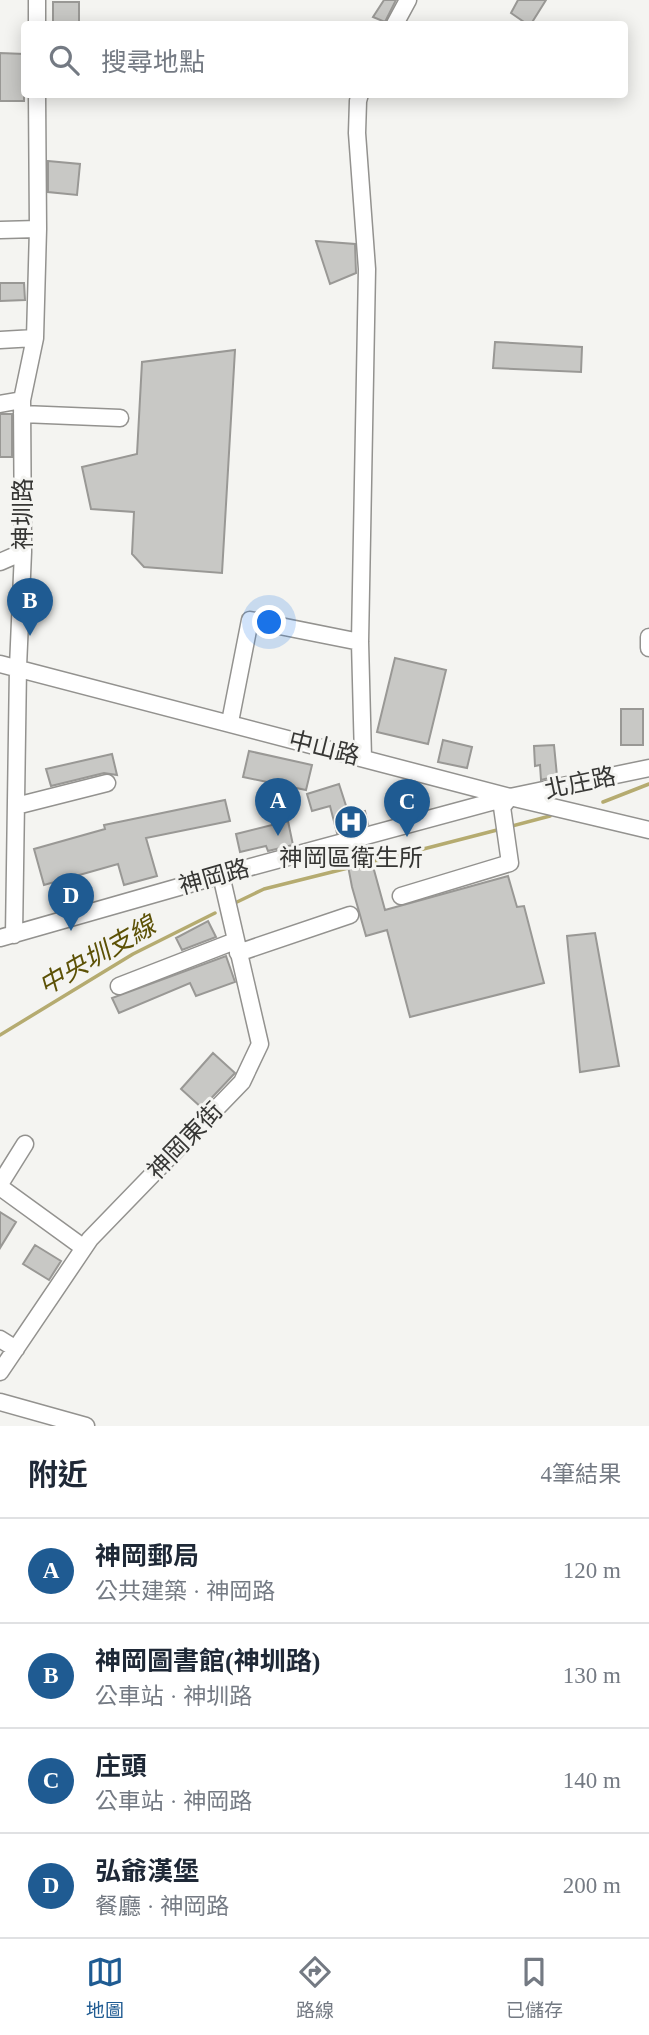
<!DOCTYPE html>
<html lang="zh-TW">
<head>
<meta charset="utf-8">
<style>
  :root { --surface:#fff; --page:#f6f6f7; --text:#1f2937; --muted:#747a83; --line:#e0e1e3; --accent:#1f5b92 }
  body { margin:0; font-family:"Times New Roman","Noto Sans TC",serif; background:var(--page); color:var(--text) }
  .you { position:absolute; left:270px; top:623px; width:24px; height:24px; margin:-18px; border:5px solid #fff; border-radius:50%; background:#1a73e8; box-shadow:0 0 0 10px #1a73e833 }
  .badge { display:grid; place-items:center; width:46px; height:46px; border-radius:50%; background:var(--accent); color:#fff; font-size:23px; font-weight:700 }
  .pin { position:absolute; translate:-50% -58px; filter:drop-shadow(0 2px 4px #0008) }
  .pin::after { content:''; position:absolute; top:37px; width:24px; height:21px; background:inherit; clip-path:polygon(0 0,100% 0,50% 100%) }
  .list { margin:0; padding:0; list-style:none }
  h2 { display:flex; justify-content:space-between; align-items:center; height:91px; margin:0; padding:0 28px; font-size:30px }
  h2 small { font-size:23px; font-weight:400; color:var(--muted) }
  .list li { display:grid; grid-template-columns:46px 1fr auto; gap:21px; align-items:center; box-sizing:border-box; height:105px; padding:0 28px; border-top:2px solid var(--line) }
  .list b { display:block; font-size:26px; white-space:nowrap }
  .list p { margin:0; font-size:23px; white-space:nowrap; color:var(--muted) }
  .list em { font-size:23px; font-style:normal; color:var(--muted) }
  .icon { flex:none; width:38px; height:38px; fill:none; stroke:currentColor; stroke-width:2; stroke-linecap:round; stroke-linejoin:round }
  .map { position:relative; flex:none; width:649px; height:1426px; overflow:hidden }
  .search { position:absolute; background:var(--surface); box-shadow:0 4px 18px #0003; left:21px; right:21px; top:21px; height:77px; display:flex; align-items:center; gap:18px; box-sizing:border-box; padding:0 24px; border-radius:7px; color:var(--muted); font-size:26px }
  .sheet { height:511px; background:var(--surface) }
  nav { display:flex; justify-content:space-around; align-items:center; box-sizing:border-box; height:98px; border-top:2px solid var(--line); background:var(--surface); font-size:19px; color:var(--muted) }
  nav a { display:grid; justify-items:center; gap:4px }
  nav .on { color:var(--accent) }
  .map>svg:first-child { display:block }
</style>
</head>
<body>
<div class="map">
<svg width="649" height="1426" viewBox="0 0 649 1426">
  <rect width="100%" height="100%" fill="#f4f4f1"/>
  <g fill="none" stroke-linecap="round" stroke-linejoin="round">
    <path stroke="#b5ab70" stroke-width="3.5" d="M 603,802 L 649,784
      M 508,827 L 550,816
      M 369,863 L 501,829
      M 237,902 L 264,889 L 352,867
      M 0,1035 L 133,954 L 215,913"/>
  </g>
  <path fill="#c8c8c5" stroke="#999895" stroke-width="2" d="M 384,0 L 396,0 L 385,22 L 373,17 Z
    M 518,0 L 546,0 L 531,24 L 527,24 L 511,13 Z
    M 53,2 L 79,2 L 79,24 L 53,24 Z
    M 0,53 L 24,54 L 24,101 L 0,101 Z
    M 48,161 L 80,164 L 77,195 L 48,192 Z
    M 316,241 L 355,244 L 356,273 L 330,284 Z
    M 0,283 L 24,283 L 25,300 L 0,301 Z
    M 495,342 L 582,347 L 581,372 L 493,368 Z
    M 235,350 L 222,573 L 144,567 L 132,554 L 134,512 L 91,509 L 82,467 L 137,454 L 142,362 Z
    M 0,414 L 12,414 L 12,457 L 0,457 Z
    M 395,658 L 446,670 L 428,744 L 377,732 Z
    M 621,709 L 643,709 L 643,745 L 621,745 Z
    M 443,740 L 472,747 L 467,768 L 438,762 Z
    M 554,745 L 557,776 L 541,780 L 540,765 L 535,766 L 534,746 Z
    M 249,751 L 312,765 L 306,790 L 243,777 Z
    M 112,754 L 117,775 L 104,773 L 51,786 L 46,769 Z
    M 339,784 L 349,815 L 365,811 L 368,824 L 337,833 L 330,806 L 312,811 L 307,794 Z
    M 225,800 L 230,821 L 146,838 L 157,876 L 124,885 L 118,864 L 44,885 L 34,849 L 105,829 L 104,825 Z
    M 288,821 L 293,845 L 268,851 L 266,846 L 240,852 L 236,834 Z
    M 371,859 L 385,910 L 508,876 L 517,907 L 524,906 L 544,983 L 410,1017 L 387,930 L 366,936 L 352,887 L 348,866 Z
    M 208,921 L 216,937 L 182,950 L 176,938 Z
    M 595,933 L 619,1066 L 580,1072 L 567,936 Z
    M 226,956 L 235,982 L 196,996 L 190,983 L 119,1013 L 112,998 Z
    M 213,1053 L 235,1073 L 202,1108 L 181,1089 Z
    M 0,1212 L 16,1222 L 0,1248 Z
    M 35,1245 L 61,1261 L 49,1280 L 23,1264 Z"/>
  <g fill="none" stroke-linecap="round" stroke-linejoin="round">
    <g stroke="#93928f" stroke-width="19">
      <path id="minor" d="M 37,24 L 37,0
        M 395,24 L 408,0
        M 360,94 L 358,101 L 357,133 L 367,269 L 360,642 L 363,758
        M 0,230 L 38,229
        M 0,340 L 35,338
        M 0,404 L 22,400
        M 22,414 L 120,418
        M 0,562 L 23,552
        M 649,637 L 649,648
        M 0,664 L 510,797 L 649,830
        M 230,722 L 250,620 L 360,642
        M 16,806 L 107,783
        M 401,896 L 510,863 L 502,807 L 510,797
        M 14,935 L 18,667 L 23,552 L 22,400 L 35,338 L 38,229 L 37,94
        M 0,938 L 221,875 L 510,797 L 649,768
        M 238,953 L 350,915
        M 119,986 L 235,941
        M 0,1184 L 25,1144
        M 0,1187 L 84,1248
        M 0,1339 L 16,1349
        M 0,1372 L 90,1239 L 242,1082 L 260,1044 L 221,875
        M 0,1402 L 86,1426"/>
    </g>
    <use href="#minor" stroke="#fff" stroke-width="16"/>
  </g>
  <defs>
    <g id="hospital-disc" transform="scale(1.75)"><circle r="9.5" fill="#1f5b92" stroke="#f4f4f1"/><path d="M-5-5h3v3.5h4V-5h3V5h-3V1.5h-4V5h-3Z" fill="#fff"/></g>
  </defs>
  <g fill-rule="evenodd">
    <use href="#hospital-disc" x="351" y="822"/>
  </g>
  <g text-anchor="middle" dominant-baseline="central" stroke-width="6" stroke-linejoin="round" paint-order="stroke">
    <g font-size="24" fill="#363634" stroke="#f4f4f1">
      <text transform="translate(23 514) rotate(-90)">神圳路</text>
      <text transform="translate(324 748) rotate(14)">中山路</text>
      <text transform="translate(580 783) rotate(-12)">北庄路</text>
      <text transform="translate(214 877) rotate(-16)">神岡路</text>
      <text transform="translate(185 1141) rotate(-46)">神岡東街</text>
    </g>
    <g font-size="24" fill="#363634" stroke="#f4f4f1">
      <text x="351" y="858">神岡區衛生所</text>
    </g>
    <g font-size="26" font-style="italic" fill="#5c5106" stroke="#f4f4f1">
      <text transform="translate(97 956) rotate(-30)">中央圳支線</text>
    </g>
  </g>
</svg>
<div class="you"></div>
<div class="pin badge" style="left:278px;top:836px">A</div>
<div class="pin badge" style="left:30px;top:636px">B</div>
<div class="pin badge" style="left:407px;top:837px">C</div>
<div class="pin badge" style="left:71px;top:931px">D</div>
<div class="search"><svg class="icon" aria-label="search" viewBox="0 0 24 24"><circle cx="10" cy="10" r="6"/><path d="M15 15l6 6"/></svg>搜尋地點</div>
</div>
<section class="sheet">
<h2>附近<small>4筆結果</small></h2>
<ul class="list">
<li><span class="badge">A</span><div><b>神岡郵局</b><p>公共建築 · 神岡路</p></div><em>120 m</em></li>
<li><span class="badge">B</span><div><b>神岡圖書館(神圳路)</b><p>公車站 · 神圳路</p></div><em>130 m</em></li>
<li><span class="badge">C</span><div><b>庄頭</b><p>公車站 · 神岡路</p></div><em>140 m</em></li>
<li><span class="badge">D</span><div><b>弘爺漢堡</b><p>餐廳 · 神岡路</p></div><em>200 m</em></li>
</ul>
</section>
<nav>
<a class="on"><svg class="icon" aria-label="map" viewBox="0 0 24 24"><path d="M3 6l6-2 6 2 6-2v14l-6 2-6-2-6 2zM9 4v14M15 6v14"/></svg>地圖</a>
<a><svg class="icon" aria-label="directions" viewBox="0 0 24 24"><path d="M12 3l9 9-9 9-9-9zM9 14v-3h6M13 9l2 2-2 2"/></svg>路線</a>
<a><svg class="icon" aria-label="saved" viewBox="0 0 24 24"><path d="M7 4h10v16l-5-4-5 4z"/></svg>已儲存</a>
</nav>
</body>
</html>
